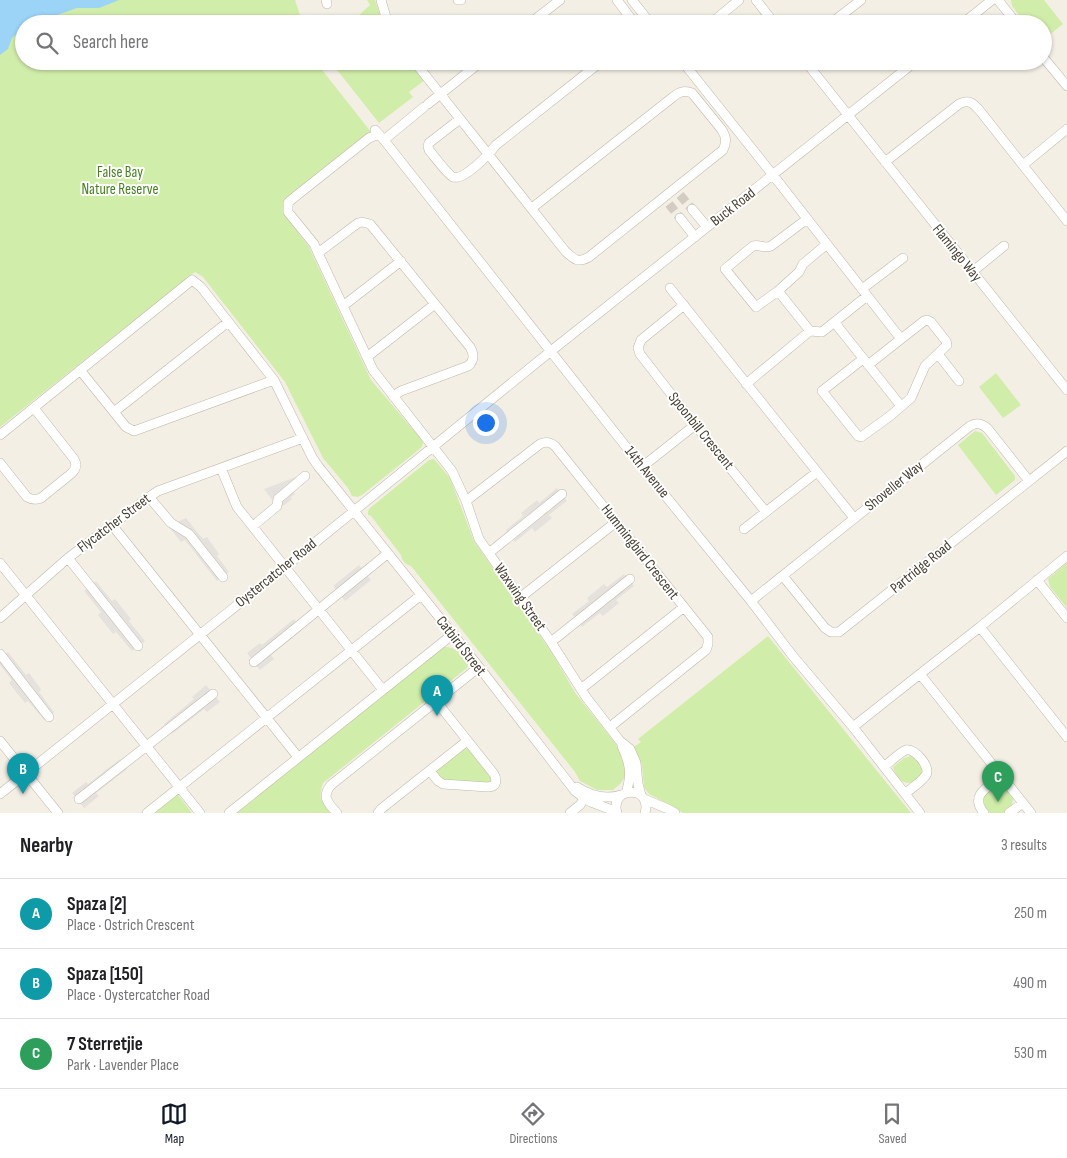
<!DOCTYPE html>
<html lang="en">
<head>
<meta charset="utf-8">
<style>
  :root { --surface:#fff; --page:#f6f6f6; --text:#202124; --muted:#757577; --line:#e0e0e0; --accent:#111827 }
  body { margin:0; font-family:"Sofia Sans Condensed",sans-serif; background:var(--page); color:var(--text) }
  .you { position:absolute; left:485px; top:422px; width:18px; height:18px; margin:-12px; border:4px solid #fff; border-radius:50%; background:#1a73e8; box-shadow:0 0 0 8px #1a73e833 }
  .badge { display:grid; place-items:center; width:32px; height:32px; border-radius:50%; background:var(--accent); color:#fff; font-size:16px; font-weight:700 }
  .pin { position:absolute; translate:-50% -41px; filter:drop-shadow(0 1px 2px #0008) }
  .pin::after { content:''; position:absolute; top:26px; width:18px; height:15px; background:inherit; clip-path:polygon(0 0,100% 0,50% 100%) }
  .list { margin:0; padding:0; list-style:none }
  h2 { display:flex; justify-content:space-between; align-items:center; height:65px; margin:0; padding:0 20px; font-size:21px }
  h2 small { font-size:16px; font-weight:400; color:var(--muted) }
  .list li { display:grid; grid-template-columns:32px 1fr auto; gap:15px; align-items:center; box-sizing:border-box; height:70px; padding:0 20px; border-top:1px solid var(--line) }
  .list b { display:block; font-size:19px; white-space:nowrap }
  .list p { margin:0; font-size:16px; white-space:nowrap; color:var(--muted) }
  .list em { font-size:16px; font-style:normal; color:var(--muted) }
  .icon { flex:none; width:28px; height:28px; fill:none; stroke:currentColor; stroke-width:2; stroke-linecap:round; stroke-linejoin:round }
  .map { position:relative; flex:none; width:1067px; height:813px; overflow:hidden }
  .search { position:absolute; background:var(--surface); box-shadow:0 1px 4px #0004; left:15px; right:15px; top:15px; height:55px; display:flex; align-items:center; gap:12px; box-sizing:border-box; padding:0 18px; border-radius:28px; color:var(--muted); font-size:19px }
  .sheet { height:275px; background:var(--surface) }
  nav { display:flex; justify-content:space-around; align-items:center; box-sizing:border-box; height:70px; border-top:1px solid var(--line); background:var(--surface); font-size:14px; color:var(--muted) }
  nav a { display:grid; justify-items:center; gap:2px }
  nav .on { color:var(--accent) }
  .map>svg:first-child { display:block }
</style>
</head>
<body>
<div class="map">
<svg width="1067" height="813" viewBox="0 0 1067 813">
  <rect width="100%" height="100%" fill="#f4efe5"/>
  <path fill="#d1edaa" d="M 0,0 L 295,0 L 303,24 L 24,24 L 24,61 L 315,61 L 371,132 L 286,200 L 283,206 L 284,214 L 309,247 L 371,380 L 422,440 L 423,444 L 421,448 L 362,495 L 358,497 L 352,496 L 348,488 L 323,458 L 285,382 L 203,277 L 195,272 L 0,427 Z
    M 367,0 L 375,0 L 383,24 L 363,24 L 357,17 L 370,5 Z
    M 1011,0 L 1044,0 L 1063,24 L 1043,40 L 1043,24 L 1026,24 L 1012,6 Z
    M 330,61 L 410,61 L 425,80 L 409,92 L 413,97 L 379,123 Z
    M 996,373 L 1021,405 L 1003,418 L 979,387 Z
    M 975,431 L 982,433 L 1015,476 L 1015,480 L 996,495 L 958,445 Z
    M 434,459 L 450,478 L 474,541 L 552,653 L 576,694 L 615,743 L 621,752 L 625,768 L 626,776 L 621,783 L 613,790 L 597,790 L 580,781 L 575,772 L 411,566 C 405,564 402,561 401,555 L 371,516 L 368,515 L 368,511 L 370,508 L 429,460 Z
    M 1067,563 L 1067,608 L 1050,587 L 1048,579 Z
    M 768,636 L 911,813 L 683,813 L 672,806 L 649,794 L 644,787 L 642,765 L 634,747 L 641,742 L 638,739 Z
    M 444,647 C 457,646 460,655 468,664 L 467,668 L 323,783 C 318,798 321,801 330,813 L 236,813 Z
    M 465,748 L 469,750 L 492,779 L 490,784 L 442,779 L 437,776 L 437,769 L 462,749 Z
    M 911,756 L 914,757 L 924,769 C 916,789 899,787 893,767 L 904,758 Z
    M 996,785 L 1003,786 L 1013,798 L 1012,806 L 1003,813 L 990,813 L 985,807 L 983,797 Z
    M 178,795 L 192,813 L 155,813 L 177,795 Z"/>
  <path fill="#e5e2de" d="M 301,475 L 292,490 L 295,494 L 291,497 L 292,499 L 279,509 L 264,489 Z
    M 557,488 L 567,501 L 549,515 L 552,518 L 535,532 L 532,528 L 515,542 L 506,530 L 523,516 L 521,513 L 537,500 L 539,503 Z
    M 186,518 L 203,539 L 207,537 L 219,554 L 217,556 L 229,572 L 217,581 L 185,540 L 181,542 L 168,526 Z
    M 359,565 L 371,580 L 345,601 L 333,586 Z
    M 624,574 L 634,586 L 616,600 L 619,603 L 603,616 L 600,613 L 582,627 L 572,614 L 589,601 L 587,598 L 604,584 L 607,587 Z
    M 96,581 L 112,601 L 115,599 L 131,619 L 129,621 L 145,641 L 132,651 L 116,632 L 113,634 L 98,615 L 101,612 L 84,591 Z
    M 294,619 L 302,630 L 271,655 L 274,659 L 260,670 L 247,653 L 260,643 L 262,645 Z
    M 8,652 L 26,675 L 29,673 L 41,689 L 39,692 L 54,712 L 44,720 L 28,701 L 25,703 L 9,683 L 12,680 L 0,665 L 0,658 Z
    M 206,685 L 220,702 L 207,712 L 204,709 L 172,734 L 164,724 L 194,699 L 192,697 Z
    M 120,759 L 127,769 L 96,793 L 99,796 L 84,808 L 72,793 L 86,782 L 88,784 Z"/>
  <path fill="#9bd4f7" d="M 0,0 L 119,0 L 99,8 L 77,8 L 32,24 L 24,24 L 24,27 L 12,38 L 8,49 L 0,55 Z"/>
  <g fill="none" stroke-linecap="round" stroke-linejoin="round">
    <path stroke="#d2ccc2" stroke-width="9" stroke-dasharray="9 4.5" stroke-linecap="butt" d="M 680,195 L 692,209
      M 669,204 L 680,218"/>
    <g stroke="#c1b7a7" stroke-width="10">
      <path id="street" d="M 326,0 L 327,4
        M 381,0 L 388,24
        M 458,0 L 461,0
        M 617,0 L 635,24
        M 632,0 L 651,24
        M 756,0 L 775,24
        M 998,0 L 1017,24
        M 529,24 L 560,0
        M 710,24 L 739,0
        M 830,24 L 861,0
        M 962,24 L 992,0
        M 1043,57 L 1067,86
        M 414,61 L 566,252 C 575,260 578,263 589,257 L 723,150 C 727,142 726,137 722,130 L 692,93 C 684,90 679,92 673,97 L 532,208
        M 682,61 L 773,175 L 901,339 L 868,365
        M 805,61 L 1067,390
        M 428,104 L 482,61
        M 460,119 L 429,143 L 428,146 L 429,150 C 434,156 447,174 453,177 C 464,181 490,153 496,145 L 602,61
        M 375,130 L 384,140 L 642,467 L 751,601 L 792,655 L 853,727 L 920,813
        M 379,134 L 369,138 L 291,200 L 288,203 L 288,212 L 314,244 L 318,253 L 373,370 L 452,471 L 466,501 L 479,539 L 551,642 L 586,697 L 620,741 L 630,749 L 636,763 L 638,784 L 641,795
        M 384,140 L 424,107
        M 885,162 L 959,104 C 969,99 973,103 980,111 L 1067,221
        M 1023,165 L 1067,129
        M 692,209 L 707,227
        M 680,218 L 695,237
        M 807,219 L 771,246 C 765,249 759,244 753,246 L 725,269 L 756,307 L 778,291 L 799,272 L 803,264 L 827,244
        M 318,253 L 358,223 L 362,222 L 370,224 L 470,347 C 474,354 475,360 468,366 L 401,391 L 393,396
        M 972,272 L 1004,246
        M 670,288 L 854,518
        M 862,289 L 903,258
        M 778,291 L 810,331 L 822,332 L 867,296
        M 684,305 L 641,340 L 638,348 L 640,354 L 695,425 L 766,512
        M 343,306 L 401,261
        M 835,323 L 901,406
        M 938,354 L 959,381
        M 367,357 L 435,304
        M 863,359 L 822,391 L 858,436 L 861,437 L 890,416 L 911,398 L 925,366 L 947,345 L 946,341 L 931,322 L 927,320 L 924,321 L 901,339
        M 80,370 L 126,427 L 134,431 L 274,380
        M 746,384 L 810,331
        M 114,412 L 228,322
        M 0,435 L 192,280 L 201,287 L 274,380 L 312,457 L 318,466 L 479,667 L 575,791 L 584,798 L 591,802 L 617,812
        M 0,463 L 27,497 C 32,500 36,500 41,498 L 72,473 C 76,469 77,464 74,459 L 34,408
        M 642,467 L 695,425
        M 221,468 L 237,507 L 383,690
        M 149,497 L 171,523 L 189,534 L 223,577
        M 466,501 L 540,444 C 546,441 550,442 555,446 L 708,637 L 708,644 L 706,650 L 610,727
        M 112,525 L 298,757
        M 253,526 L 277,506 L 278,499 L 305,476
        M 744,529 L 817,472
        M 489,553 L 562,494
        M 1067,556 L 980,627 L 1067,737
        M 68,558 L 138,646
        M 0,563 L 200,813
        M 783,576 L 825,628 L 831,632 L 839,632 L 1067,451
        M 1037,580 L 1067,618
        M 521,597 L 616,522
        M 751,601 L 970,426 C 977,422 982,423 988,429 L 1029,481
        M 0,618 L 68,558 L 149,497 L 158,491 L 303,438
        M 551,642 L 630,579
        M 0,654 L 49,717
        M 254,662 L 387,554
        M 920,674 L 980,627
        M 581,689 L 684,607
        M 853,727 L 920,674 L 1031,813
        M 0,741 L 58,813
        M 622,746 C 630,763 632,775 626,793
        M 884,767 C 889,763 900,752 906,750 C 915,748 931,767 926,775 C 922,782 911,788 905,794
        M 430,771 L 438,781 L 443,784 L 488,787 L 493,786 C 497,783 496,778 494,774 L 436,701
        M 577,787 C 591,796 605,800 621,795
        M 0,794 L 285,567 L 551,351 L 916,61
        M 79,799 L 213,694
        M 644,799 L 668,809 L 675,813
        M 147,813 L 421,595
        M 229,813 L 453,634
        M 337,813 C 328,803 321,797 331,785 L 479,667
        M 378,813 L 381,809 L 467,741
        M 570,813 L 580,805 L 586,795
        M 617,813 C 609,786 653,785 645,813
        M 984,813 C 969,795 988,787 1002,776
        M 1009,813 L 1023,803"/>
    </g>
    <use href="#street" stroke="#fff" stroke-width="9"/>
  </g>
  <g text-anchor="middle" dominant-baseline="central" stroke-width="4" stroke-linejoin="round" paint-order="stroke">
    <g font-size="15" fill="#488021" stroke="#fff">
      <text x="120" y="172">False Bay<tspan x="120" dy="17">Nature Reserve</tspan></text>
    </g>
    <g font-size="15" fill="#484034" stroke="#fff">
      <text transform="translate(733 207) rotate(-38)">Buck Road</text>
      <text transform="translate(957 253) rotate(51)">Flamingo Way</text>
      <text transform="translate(701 431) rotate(51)">Spoonbill Crescent</text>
      <text transform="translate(647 472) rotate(51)">14th Avenue</text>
      <text transform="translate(894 486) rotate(-39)">Shoveller Way</text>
      <text transform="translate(114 523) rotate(-37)">Flycatcher Street</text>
      <text transform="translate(640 552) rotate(52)">Hummingbird Crescent</text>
      <text transform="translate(921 567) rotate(-39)">Partridge Road</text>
      <text transform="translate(276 573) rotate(-39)">Oystercatcher Road</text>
      <text transform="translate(520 597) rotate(55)">Waxwing Street</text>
      <text transform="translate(461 646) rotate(52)">Catbird Street</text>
    </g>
  </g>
</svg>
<div class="you"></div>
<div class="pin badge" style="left:437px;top:716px;background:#0f9aa8">A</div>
<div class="pin badge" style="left:23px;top:794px;background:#0f9aa8">B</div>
<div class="pin badge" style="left:998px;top:802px;background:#2e9e5b">C</div>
<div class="search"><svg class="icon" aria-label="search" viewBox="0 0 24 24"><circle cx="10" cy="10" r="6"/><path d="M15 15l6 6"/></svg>Search here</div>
</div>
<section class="sheet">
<h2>Nearby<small>3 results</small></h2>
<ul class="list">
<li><span class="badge" style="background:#0f9aa8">A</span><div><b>Spaza [2]</b><p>Place · Ostrich Crescent</p></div><em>250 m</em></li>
<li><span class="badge" style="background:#0f9aa8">B</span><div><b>Spaza [150]</b><p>Place · Oystercatcher Road</p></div><em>490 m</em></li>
<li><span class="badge" style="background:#2e9e5b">C</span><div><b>7 Sterretjie</b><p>Park · Lavender Place</p></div><em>530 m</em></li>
</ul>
</section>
<nav>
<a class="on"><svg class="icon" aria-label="map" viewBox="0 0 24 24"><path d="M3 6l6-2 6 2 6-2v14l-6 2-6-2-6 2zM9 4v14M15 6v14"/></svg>Map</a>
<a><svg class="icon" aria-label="directions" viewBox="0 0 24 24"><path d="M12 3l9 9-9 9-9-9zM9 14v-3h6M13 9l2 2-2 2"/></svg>Directions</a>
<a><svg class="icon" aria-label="saved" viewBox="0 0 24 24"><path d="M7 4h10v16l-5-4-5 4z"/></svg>Saved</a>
</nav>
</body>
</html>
